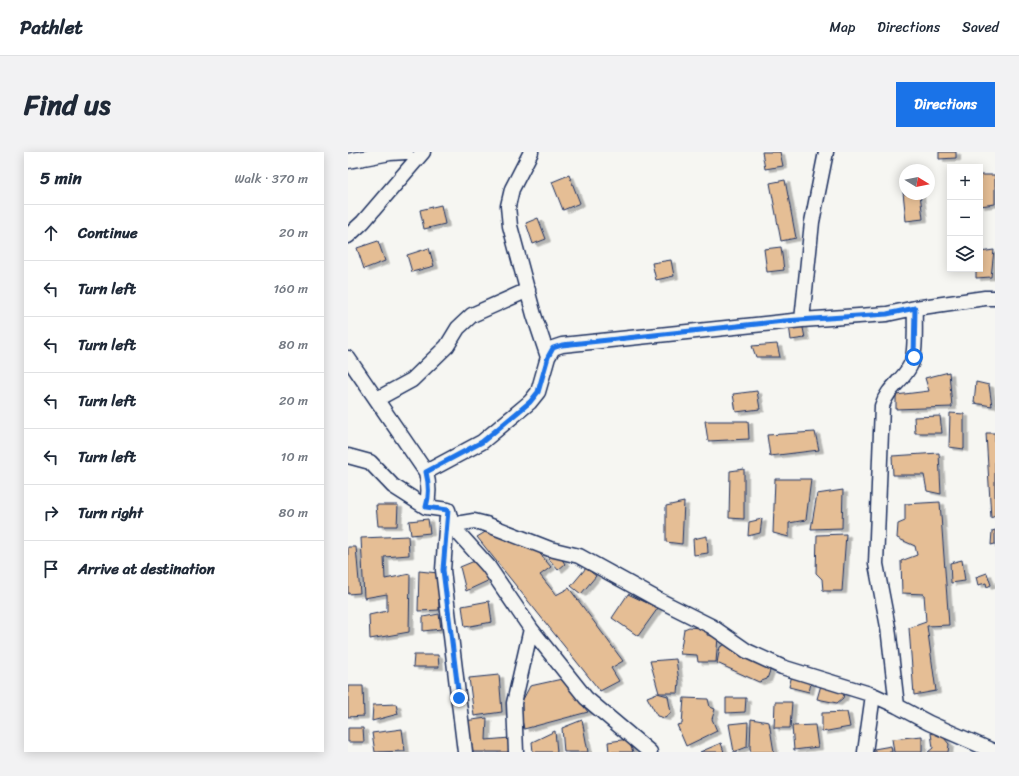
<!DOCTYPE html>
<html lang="en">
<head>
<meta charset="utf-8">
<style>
  :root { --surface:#fff; --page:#f2f2f3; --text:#1f2937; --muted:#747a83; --line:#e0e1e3; --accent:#1a73e8 }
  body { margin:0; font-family:Sriracha,sans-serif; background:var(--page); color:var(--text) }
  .controls { position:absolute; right:12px; top:12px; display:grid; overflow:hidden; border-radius:0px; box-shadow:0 2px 10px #0003 }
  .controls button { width:36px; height:36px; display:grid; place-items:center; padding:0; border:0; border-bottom:1px solid var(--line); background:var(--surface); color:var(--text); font:20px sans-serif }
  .compass { position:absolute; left:551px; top:12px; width:36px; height:36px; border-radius:50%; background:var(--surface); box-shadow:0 2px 10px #0003; rotate:100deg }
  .stop { position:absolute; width:12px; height:12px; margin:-9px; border:3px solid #1a73e8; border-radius:50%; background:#fff }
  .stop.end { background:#1a73e8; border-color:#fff; box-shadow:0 1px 4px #0008 }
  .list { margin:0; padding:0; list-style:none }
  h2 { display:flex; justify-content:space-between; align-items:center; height:52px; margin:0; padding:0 16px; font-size:17px }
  h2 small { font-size:13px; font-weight:400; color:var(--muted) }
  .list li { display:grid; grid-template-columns:26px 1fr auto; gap:12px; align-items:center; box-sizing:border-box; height:56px; padding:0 16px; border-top:1px solid var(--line) }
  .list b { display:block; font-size:15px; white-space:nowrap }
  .list em { font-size:13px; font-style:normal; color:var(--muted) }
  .icon { flex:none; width:22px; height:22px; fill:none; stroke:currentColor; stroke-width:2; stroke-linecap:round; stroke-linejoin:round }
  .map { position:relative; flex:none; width:647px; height:600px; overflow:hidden; border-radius:0px }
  header { display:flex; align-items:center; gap:24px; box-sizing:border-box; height:56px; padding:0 20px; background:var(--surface); border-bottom:1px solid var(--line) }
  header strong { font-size:19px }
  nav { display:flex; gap:22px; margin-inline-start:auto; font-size:14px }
  .intro { display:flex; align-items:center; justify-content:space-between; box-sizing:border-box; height:96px; padding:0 24px }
  h1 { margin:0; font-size:28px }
  .button { padding:10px 18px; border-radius:0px; background:var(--accent); color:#fff; font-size:14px; font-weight:700 }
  main { display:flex; gap:24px; padding:0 24px }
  aside { flex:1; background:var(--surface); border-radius:0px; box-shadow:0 2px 10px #0003 }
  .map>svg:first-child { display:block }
</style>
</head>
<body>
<header>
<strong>Pathlet</strong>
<nav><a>Map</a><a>Directions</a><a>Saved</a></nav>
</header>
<div class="intro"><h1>Find us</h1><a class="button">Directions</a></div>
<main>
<aside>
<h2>5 min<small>Walk · 370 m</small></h2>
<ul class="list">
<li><svg class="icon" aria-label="ahead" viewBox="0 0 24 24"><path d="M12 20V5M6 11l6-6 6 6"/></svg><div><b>Continue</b></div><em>20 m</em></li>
<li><svg class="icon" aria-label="left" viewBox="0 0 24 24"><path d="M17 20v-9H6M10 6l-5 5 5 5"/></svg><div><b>Turn left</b></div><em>160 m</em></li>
<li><svg class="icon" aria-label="left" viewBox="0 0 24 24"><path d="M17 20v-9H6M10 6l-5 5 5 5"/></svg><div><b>Turn left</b></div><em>80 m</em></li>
<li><svg class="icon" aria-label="left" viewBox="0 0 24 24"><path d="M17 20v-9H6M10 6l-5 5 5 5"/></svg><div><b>Turn left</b></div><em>20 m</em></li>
<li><svg class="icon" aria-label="left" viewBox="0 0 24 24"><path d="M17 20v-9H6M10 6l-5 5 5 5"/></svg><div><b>Turn left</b></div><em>10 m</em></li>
<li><svg class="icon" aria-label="right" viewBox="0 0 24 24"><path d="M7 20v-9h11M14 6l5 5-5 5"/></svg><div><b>Turn right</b></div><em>80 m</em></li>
<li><svg class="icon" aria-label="arrive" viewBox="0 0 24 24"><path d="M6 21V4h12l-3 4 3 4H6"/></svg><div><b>Arrive at destination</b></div></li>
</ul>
</aside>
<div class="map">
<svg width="647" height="600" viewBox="0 0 647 600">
  <defs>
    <filter id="shadow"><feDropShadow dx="4.5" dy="2.5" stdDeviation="0" flood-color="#0004"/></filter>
  </defs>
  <rect width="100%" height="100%" fill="#f6f6f2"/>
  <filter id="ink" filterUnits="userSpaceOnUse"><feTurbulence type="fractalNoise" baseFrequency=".025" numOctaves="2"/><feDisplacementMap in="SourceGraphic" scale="8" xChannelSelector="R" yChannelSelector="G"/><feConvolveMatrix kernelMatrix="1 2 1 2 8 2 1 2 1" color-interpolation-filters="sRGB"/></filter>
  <g filter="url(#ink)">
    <path fill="#e5be95" stroke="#1b2f5e" filter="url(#shadow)" d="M 414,0 L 432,0 L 435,14 L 417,17 Z
      M 591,0 L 608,0 L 608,6 L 591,7 Z
      M 221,23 L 232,51 L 215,58 L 204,30 Z
      M 632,23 L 647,23 L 647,52 L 632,54 Z
      M 437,28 L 448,86 L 433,89 L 422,31 Z
      M 555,40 L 557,40 L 557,42 L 572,42 L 575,67 L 558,69 Z
      M 93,53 L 97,72 L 76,77 L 72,58 Z
      M 190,66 L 198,87 L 185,92 L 178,71 Z
      M 30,89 L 37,109 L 16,117 L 9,96 Z
      M 433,95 L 436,118 L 419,120 L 416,97 Z
      M 81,96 L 86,114 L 64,120 L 59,103 Z
      M 646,98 L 643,125 L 628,126 L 628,117 L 632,117 L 632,100 Z
      M 323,108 L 326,124 L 308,128 L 304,111 Z
      M 454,171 L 457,186 L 443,188 L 441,173 Z
      M 429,192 L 432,205 L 408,205 L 404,194 Z
      M 601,220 L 604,255 L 548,257 L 548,243 L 581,239 L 577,226 Z
      M 628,230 L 641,233 L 644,254 L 626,251 Z
      M 409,239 L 412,257 L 388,260 L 385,242 Z
      M 602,261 L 616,262 L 616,297 L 601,295 Z
      M 592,264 L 594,281 L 567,281 L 566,265 Z
      M 357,269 L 400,269 L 401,287 L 360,289 Z
      M 467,280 L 471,298 L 422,304 L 419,283 Z
      M 638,281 L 647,281 L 647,364 L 643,366 Z
      M 591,301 L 593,342 L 579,339 L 576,323 L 545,323 L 544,304 Z
      M 396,317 L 396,367 L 381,366 L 382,319 Z
      M 427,327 L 463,327 L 458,368 L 441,371 L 441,385 L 425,381 Z
      M 495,338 L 494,376 L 463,377 L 469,342 Z
      M 336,350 L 334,392 L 318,390 L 318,354 Z
      M 592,350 L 601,473 L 579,474 L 588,539 L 566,543 L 561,476 L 578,470 L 576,442 L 554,441 L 553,409 L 569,403 L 567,394 L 549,386 L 550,372 L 557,369 L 557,352 Z
      M 28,353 L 50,353 L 49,374 L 30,374 Z
      M 80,367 L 82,381 L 63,383 L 61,369 Z
      M 414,367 L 412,381 L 400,384 L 401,370 Z
      M 647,378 L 647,392 L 643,393 L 644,379 Z
      M 139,379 L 188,397 L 203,415 L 192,423 L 208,443 L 221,436 L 275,509 L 263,516 L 271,529 L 252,539 L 129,385 Z
      M 498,382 L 494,439 L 475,439 L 474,427 L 468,421 L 469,383 Z
      M 60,384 L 61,403 L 36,405 L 37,427 L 62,422 L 61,480 L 22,487 L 21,463 L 39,459 L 39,442 L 16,446 L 13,386 Z
      M 359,384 L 360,401 L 346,403 L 345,387 Z
      M 0,395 L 8,395 L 12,441 L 0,442 Z
      M 197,402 L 213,406 L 217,412 L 210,418 Z
      M 129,408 L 146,426 L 118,439 L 112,415 Z
      M 614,408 L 617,429 L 603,431 L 602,411 Z
      M 238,416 L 248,424 L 233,442 L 223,434 Z
      M 71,419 L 90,421 L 91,458 L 70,459 Z
      M 639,421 L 643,433 L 639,435 L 638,431 L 630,433 L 628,425 Z
      M 280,442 L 310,456 L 290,484 L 264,466 Z
      M 141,449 L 144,470 L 117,475 L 114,454 Z
      M 91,462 L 93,477 L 75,479 L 75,465 Z
      M 353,471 L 360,473 L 359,483 L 370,485 L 368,510 L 350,510 L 349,503 L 332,502 L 336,477 L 341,475 L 351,476 Z
      M 380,491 L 424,513 L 419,527 L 411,530 L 369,511 L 372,495 Z
      M 66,503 L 90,503 L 91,515 L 65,515 Z
      M 328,507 L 331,530 L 330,541 L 311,541 L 302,509 Z
      M 151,523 L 154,560 L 126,564 L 121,526 Z
      M 444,523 L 464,527 L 461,540 L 441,535 Z
      M 214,527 L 240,560 L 176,577 L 171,555 L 182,534 Z
      M 473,533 L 498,535 L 495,546 L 489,551 L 469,547 Z
      M 0,534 L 15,534 L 16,564 L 0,565 Z
      M 309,541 L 320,544 L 323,561 L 317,566 L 309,564 L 299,545 Z
      M 336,546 L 360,547 L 362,555 L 367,557 L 364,567 L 369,579 L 338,594 L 329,573 L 334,572 Z
      M 378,546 L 398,546 L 397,560 L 378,561 Z
      M 427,550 L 444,550 L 442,576 L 426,576 Z
      M 48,552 L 50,562 L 24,569 L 25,553 Z
      M 499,560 L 502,575 L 474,580 L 474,561 Z
      M 139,566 L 138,588 L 162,586 L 163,600 L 120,600 L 116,569 Z
      M 403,567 L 421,570 L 426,600 L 403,600 L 402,596 Z
      M 234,568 L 240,600 L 216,600 L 214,576 Z
      M 400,570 L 399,595 L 386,600 L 381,572 Z
      M 467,573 L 470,595 L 446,598 L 444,574 Z
      M 0,576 L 15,576 L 16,590 L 0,590 Z
      M 54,577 L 57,599 L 27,600 L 24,581 Z
      M 207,579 L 209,600 L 185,600 L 184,590 Z
      M 591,580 L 601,592 L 600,600 L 580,600 L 585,596 L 583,581 Z
      M 574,584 L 574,600 L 546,600 L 544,587 Z
      M 280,587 L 285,600 L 261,600 L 260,590 Z
      M 373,591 L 376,600 L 352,600 Z
      M 543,594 L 544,600 L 526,600 L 526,597 Z"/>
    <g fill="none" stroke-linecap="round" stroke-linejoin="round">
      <g stroke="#1b2f5e" stroke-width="17">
        <path id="minor" d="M 183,0 L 164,37 L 160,54 L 162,74 L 186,163 L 200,205
          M 0,9 L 42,1 L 58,0
          M 0,84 L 15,70 L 75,0
          M 454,168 L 539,162 L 567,156 L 637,146 L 647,146
          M 0,206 L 78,320 C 81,332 82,342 78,355
          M 29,247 L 64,228 L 99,194 L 110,176 L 124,163 L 180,138
          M 0,304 L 22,310 L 45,334 L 78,355 L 100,358 L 105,375 L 140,414 L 183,477 L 238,546 L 302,600
          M 78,320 L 134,290 L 182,250 L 190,240 L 200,205 L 205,196 L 214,193 L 454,168 L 464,70 L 478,0
          M 99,364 L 95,418 L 117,600
          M 105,375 L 114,371 L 126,369 L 138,372 L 202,397 L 231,404 L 309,447 L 363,474 L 399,499 L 434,515 L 525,543 L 549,554 L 581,571 L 647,600
          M 549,554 L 540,475 L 528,412 L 534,254 C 540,235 554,230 562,214 C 569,203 566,170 567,156
          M 168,600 L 166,551 L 183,477
          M 517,600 L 525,543"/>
      </g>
      <use href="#minor" stroke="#f6f6f2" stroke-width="14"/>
    </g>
  </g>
  <g fill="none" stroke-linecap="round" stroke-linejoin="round" filter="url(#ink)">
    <path stroke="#1a73e8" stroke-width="5" d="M 111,546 L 95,418 L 100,358 L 78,355 C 82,342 81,332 78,320 L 134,290 L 182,250 L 190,240 L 200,205 L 205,196 L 214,193 L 436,169 L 539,162 L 567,156 L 566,205"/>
  </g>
</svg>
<div class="controls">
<button>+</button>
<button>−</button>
<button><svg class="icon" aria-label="layers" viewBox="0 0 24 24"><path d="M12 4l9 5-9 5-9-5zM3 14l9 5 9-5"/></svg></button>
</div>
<svg class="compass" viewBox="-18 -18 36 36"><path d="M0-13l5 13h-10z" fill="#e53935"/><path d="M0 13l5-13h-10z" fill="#747a83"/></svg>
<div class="stop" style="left:566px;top:205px"></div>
<div class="stop end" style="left:111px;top:546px"></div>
</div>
</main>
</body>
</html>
